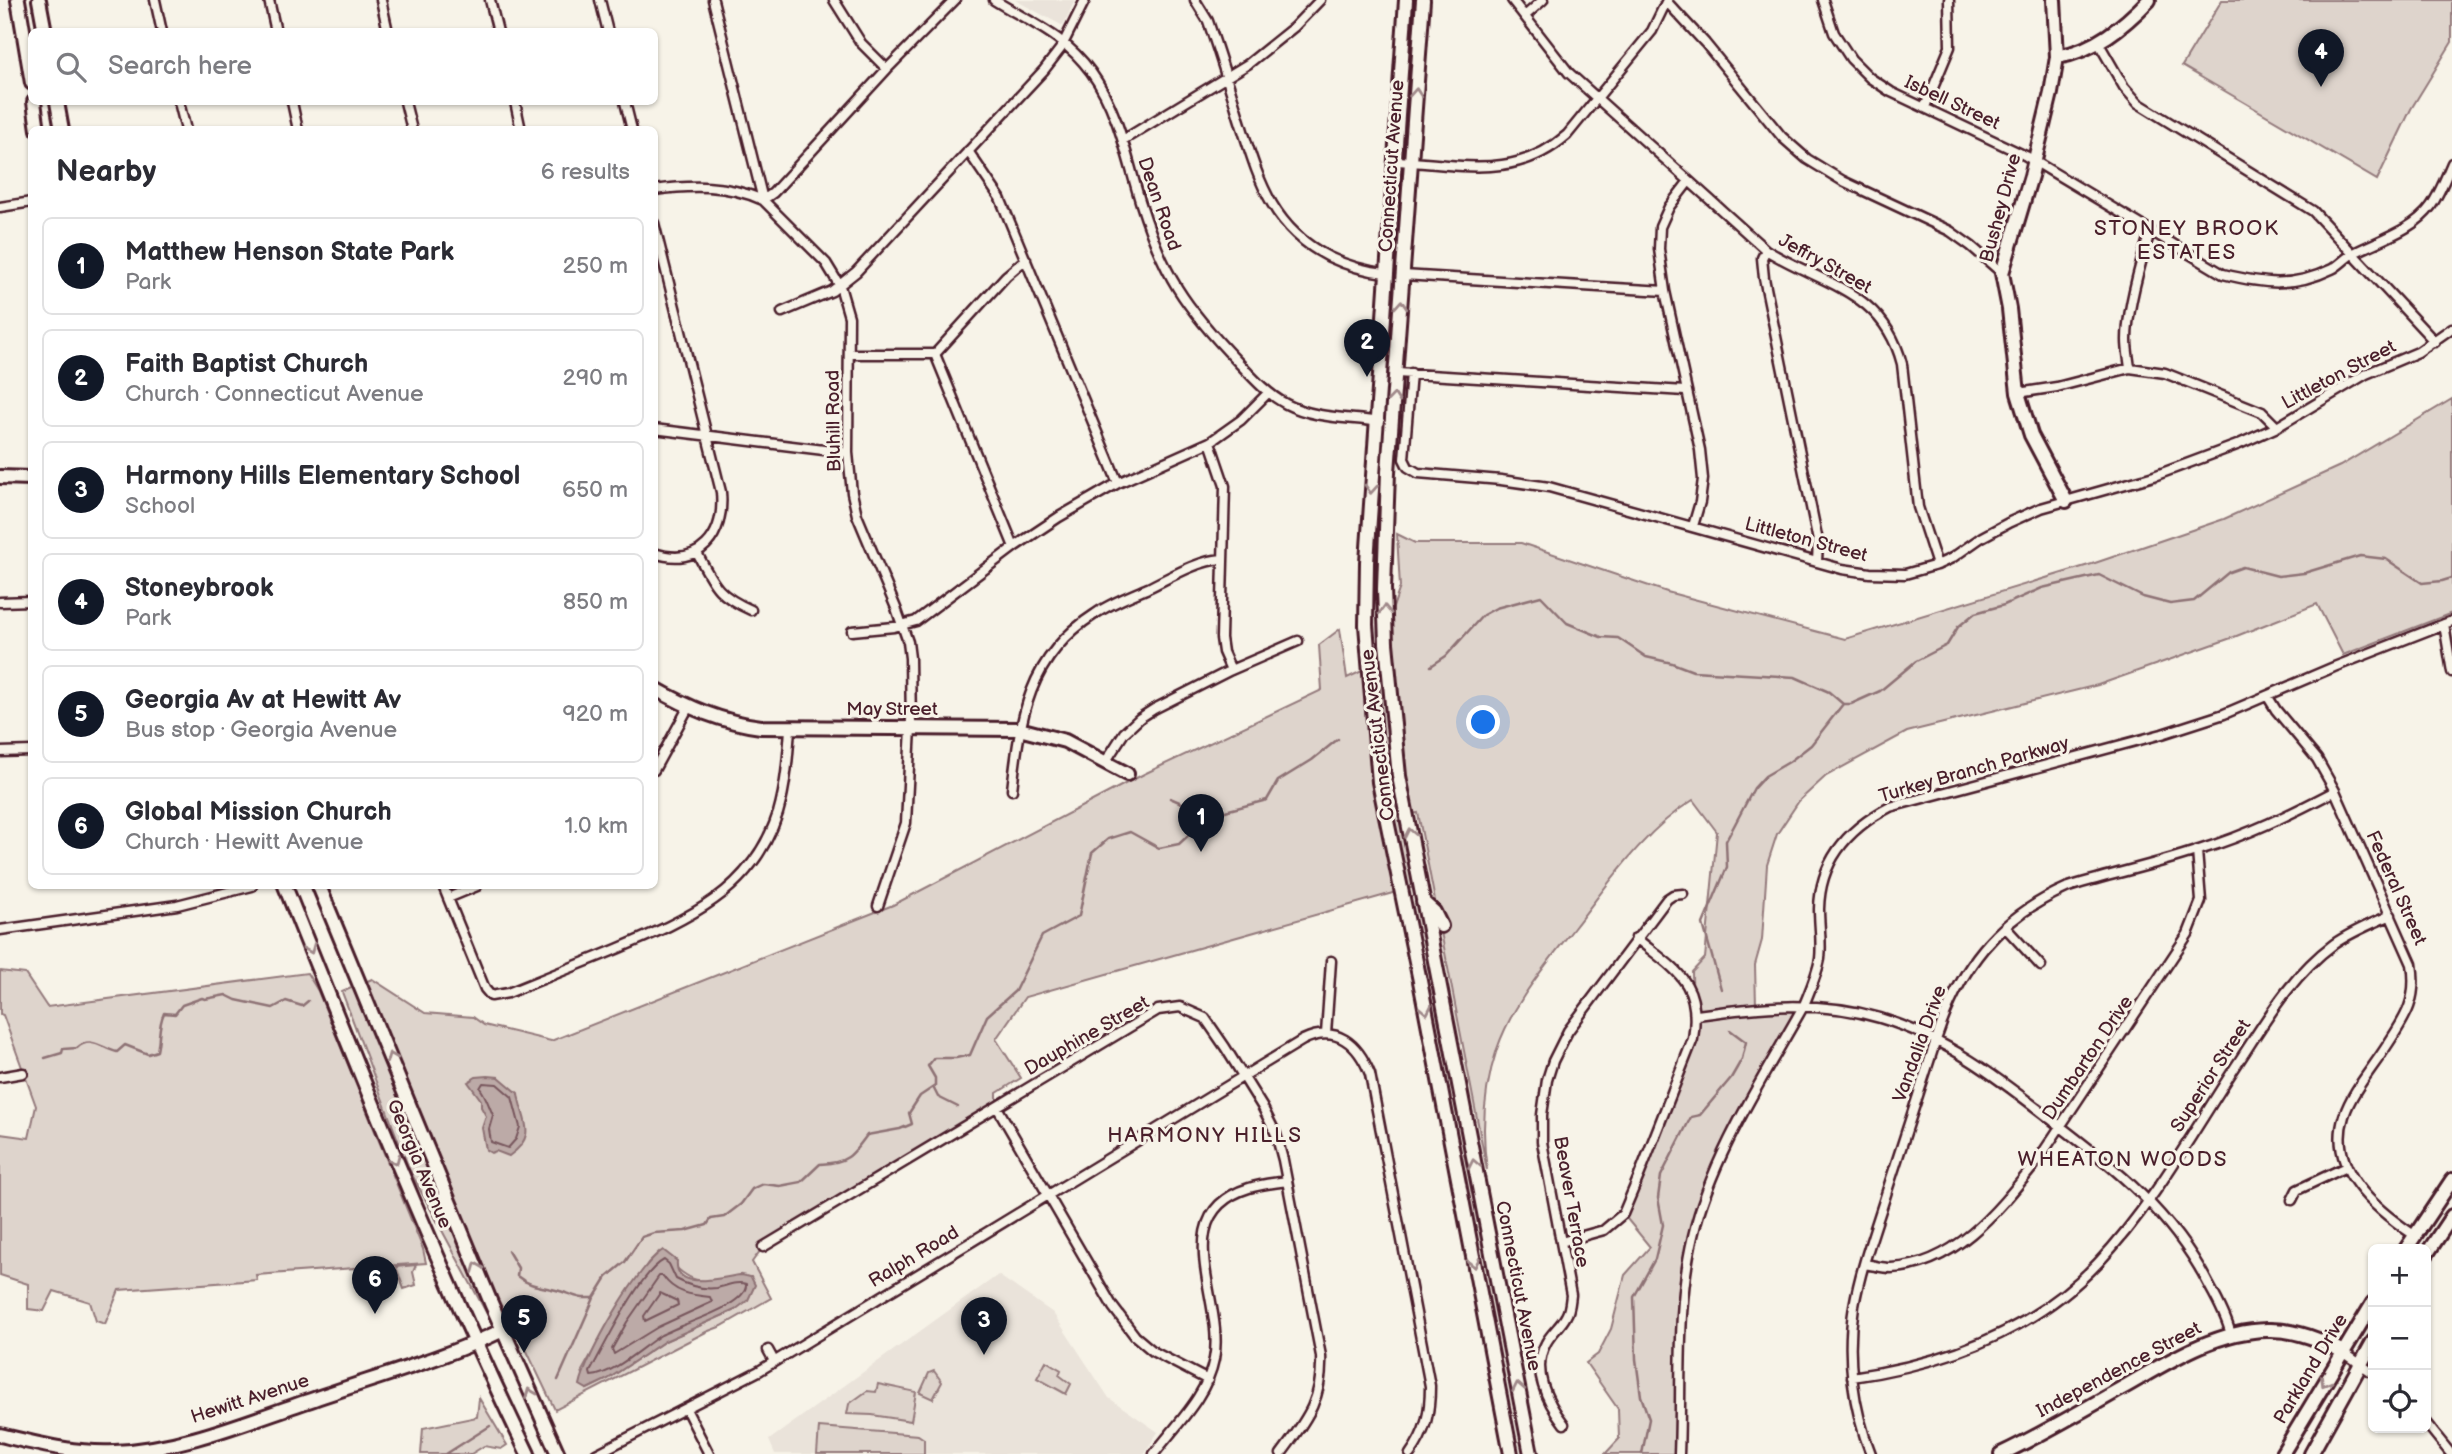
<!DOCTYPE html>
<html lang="en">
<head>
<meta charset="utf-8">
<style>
  :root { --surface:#fff; --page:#f7f7f7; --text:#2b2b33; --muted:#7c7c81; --line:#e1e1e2; --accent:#111827 }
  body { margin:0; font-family:"Balsamiq Sans",sans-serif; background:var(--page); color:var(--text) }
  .controls { position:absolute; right:21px; bottom:21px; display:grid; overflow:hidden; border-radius:10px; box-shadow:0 2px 5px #0004 }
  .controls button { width:63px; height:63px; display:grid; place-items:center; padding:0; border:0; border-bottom:2px solid var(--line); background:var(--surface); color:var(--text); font:35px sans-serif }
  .you { position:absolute; left:1484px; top:723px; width:24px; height:24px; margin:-18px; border:5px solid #fff; border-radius:50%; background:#1a73e8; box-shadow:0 0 0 10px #1a73e833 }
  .badge { display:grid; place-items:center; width:46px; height:46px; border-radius:50%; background:var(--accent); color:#fff; font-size:23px; font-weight:700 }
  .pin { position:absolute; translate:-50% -58px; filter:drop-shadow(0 2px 4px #0008) }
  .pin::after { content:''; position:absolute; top:37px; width:24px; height:21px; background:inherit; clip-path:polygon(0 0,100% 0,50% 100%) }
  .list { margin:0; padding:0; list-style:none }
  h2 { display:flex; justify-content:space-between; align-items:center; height:91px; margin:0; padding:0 28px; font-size:30px }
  h2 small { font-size:23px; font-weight:400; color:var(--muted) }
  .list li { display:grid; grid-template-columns:46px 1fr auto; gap:21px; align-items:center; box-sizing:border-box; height:98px; margin:0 14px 14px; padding:0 14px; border:2px solid var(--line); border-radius:10px }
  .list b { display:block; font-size:26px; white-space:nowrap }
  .list p { margin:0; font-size:23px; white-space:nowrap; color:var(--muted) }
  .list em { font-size:23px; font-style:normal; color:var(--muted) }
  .icon { flex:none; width:38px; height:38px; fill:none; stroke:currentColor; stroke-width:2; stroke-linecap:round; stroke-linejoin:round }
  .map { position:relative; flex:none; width:2452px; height:1454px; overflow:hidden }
  .search { position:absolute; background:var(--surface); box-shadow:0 2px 5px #0004; left:28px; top:28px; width:630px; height:77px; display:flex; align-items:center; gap:18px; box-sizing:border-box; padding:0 24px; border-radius:10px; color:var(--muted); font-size:26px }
  .panel { position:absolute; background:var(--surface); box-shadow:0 2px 5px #0004; left:28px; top:126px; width:630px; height:763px; border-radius:10px }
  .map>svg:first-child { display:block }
</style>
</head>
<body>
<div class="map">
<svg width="2452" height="1454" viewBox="0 0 2452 1454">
  <rect width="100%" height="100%" fill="#f7f3e8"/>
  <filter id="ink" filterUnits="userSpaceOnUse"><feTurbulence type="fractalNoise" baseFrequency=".0143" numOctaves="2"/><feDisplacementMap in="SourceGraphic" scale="14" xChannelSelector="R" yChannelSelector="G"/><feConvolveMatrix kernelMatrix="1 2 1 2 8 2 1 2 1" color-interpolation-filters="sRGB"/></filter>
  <g filter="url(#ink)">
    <path fill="#eae3da" d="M 1015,0 L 1075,0 L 1063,26 Z
      M 998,1275 L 1053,1313 L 1109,1398 L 1158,1432 L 1144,1454 L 775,1454 L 769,1440 Z"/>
    <path fill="#ded4cc" stroke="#947a7c" stroke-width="2" fill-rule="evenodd" d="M 2222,0 L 2452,0 L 2452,42 L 2411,109 L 2377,180 L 2182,66 Z
      M 2452,399 L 2452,613 L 2343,655 L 2317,604 L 2234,637 L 2098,685 L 1907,732 L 1826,776 L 1799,801 L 1777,834 L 1767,865 L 1762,940 L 1755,965 L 1756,1006 L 1804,1005 L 1713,1173 L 1687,1266 L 1679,1454 L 1605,1454 L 1619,1439 L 1618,1409 L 1586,1363 L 1598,1354 L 1611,1329 L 1625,1275 L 1650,1247 L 1623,1214 L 1693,1039 L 1692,972 L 1705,958 L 1717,832 L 1693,800 C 1643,831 1610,882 1574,928 C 1545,966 1513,1003 1497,1049 C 1484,1088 1481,1129 1487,1170 L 1418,813 L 1400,816 L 1414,887 L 1025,997 L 996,1039 L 1021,1078 L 997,1093 L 997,1107 L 763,1247 L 752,1262 L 771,1298 L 722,1326 L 706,1332 L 555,1410 L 506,1307 L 488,1316 L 409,1169 L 342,992 L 372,979 L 425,1013 L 473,1017 L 484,1025 L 551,1041 L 893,905 L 1144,774 L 1322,690 L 1319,645 L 1340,629 L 1347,678 L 1373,666 L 1400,587 L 1397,534 L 1415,543 L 1521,543 L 1667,592 L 1845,639 L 2092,564 L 2224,519 L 2340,466 ZM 659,1252 C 693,1283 693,1286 740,1275 L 735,1310 L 665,1341 L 608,1379 L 587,1389 L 582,1371 L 614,1314 L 648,1263 Z
      M 0,971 L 25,974 L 47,1007 L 307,973 L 318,991 L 423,1249 L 426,1263 L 256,1275 L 257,1280 L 119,1290 L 105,1324 L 96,1321 L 90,1302 L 54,1291 L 44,1311 L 28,1309 L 28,1284 L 0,1275 L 0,1134 L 29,1138 L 36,1106 L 3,1015 L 0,1014 Z
      M 416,1265 L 413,1272 L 416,1285 L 404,1289 L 396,1267 Z
      M 1046,1361 L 1061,1370 L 1059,1375 L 1071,1384 L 1066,1394 L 1037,1378 Z
      M 934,1371 L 942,1382 L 933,1399 L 920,1393 L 929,1373 Z
      M 878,1384 L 916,1392 L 911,1421 L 872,1415 L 847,1414 L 849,1404 L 867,1391 L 876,1392 Z
      M 479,1398 L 507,1445 L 501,1449 L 484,1446 L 471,1454 L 421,1454 L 423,1428 L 477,1417 Z
      M 819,1427 L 918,1435 L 924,1439 L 924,1454 L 817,1454 Z"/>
    <path fill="#bcaaa7" stroke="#8e7275" stroke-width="2" d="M 488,1076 L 499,1077 L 518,1093 C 521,1120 540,1134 509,1156 L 496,1151 L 491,1153 L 486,1150 L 482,1128 L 486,1116 L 481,1107 L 481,1100 L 468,1082 L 476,1077 Z
      M 663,1250 L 677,1261 C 674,1293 725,1276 740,1275 C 744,1275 748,1277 751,1277 L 755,1285 L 748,1300 L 735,1310 L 665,1341 L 608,1379 L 587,1389 L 580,1385 C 586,1355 637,1267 663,1250 Z"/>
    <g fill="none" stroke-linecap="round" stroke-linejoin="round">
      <path stroke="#78575d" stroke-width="2" d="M 483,1083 L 497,1084 L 512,1097 L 520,1127 L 516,1139 L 508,1148 L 491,1142 L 489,1129 L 493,1115 C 488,1104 487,1098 480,1088 Z
        M 664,1260 L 669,1264 L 676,1279 C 689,1286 702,1290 717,1288 C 727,1286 736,1281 746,1284 C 748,1303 697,1319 681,1326 C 675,1329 667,1332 661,1335 C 642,1347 613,1375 591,1376 L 590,1372 C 605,1345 639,1273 664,1260 Z
        M 659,1276 L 663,1276 C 674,1293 691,1295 710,1297 L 712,1302 L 658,1327 L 614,1354 L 612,1349 L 627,1322 Z
        M 660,1293 L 677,1301 L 678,1305 L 645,1321 L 644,1316 Z"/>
      <path stroke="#8e7275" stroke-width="2.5" d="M 1431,666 L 1446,656 L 1483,615 L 1496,608 L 1541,596 L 1567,623 L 1601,637 L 1618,638 L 1646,657 L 1672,663 L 1693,671 L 1795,677 L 1829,692 L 1843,704 L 1851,704 L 1880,691 L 1916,661 L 1947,645 L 1958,627 L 1975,613 L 2004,605 L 2042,588 L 2099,575 L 2143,597 L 2170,604 L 2194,601 L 2229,572 L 2243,567 L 2278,576 L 2304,573 L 2360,556 L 2386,559 L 2422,583 L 2442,581 L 2452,578
        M 1170,798 L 1210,815
        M 1721,989 L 1703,924 L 1727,867 L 1726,841 L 1754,788 L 1765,776 L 1789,762 L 1811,745 L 1843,704
        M 45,1058 L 62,1053 L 63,1049 L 77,1048 C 91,1035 103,1049 117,1052 L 125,1045 L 148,1054 L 157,1051 C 160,1038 158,1026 164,1013 L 175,1014 L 182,1005 L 202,998 L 205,999 L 226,995 L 236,1000 L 273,1008 L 286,1001 L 302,1006 L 308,1001
        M 934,1089 L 938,1097 L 958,1107
        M 508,1251 L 518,1268 L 517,1276 C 532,1289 549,1286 566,1293 C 581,1298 577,1298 594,1298
        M 558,1380 L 594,1298 L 607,1277 L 625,1262 L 642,1237 L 654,1233 L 685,1231 L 707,1225 L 711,1219 L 724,1217 L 741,1204 L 752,1189 L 763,1184 L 780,1186 L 801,1182 L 820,1164 C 847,1163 852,1156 867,1135 L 900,1129 L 912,1124 L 909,1113 L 920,1096 L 935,1086 L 935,1078 L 928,1066 L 934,1058 L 956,1058 L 970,1055 L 987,1016 L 1015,991 L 1042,936 L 1079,916 L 1092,853 L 1108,839 L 1130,832 L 1159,848 L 1179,844 L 1210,815 L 1267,800 L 1278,781 L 1312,760 L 1338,739
        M 446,1454 L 490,1426
        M 1642,1454 L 1649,1419 L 1641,1396 L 1636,1359 L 1634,1297 L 1655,1259 L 1663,1225 L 1658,1198 L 1661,1176 L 1691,1117 L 1700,1115 L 1731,1078 L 1742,1059 L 1746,1042 L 1730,1030"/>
      <g stroke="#4a1f2b" stroke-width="13">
        <path id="street" d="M 155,0 L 162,32
          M 269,0 L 276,32
          M 381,0 L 388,32
          M 490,0 L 498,32
          M 600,0 L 608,32
          M 713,0 L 763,200 L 826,263 L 840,286 L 849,317 L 848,453 L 852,493 L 857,515 L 896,608 L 908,642 L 910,658 L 911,728 L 906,823 L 878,906
          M 834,0 L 861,43 L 887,69
          M 994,0 C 1031,23 1064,35 1091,72 C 1118,109 1127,158 1140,201 C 1163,275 1185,307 1238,362 C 1253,378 1267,394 1286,404 C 1315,419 1348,417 1380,422
          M 1195,0 L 1208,21 C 1219,53 1229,85 1239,118 C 1258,177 1270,227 1329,257 C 1348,266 1365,271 1385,273
          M 1512,0 L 1569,73 L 1766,250 C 1823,285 1883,290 1902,364 L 1918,507 L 1937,565
          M 1823,0 L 1834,33 L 1851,59 L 1870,78 L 1891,92 L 2026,156 L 2223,274 C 2264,284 2293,288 2332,269 C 2340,265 2346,257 2354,253 C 2379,240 2414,230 2431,206 C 2440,193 2446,177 2452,163
          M 1667,2 L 1705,43 L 1782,137 L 1807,159 L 1843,181 L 1950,231 L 1971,246 L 2002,273
          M 1526,15 L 1543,0
          M 2098,42 L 2124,87 L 2138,103 L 2313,211 L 2435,342
          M 179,102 L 186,130
          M 292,102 L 298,130
          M 405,102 L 412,130
          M 515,102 L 521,130
          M 625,102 L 632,130
          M 1925,107 L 1950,47 L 1949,0
          M 1123,140 L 1248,64 L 1294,27 L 1320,0
          M 968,151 L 1000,198 L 1118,483
          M 1394,161 C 1458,163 1513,182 1567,135 L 1652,31 L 1667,0
          M 1689,181 L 1669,207 L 1660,227 L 1659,249 L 1665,291 L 1700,450 L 1703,479 L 1700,502 L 1693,526
          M 654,190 C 692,185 727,184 763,200 L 773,193 L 887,69 L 955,0
          M 0,207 L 32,202
          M 654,223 L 721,492 C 725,536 700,568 654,553
          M 1766,250 L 1762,258 L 1764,278 L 1818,541 L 1817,562
          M 1403,275 L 1665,291
          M 782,312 L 832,291 L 856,272 L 1044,70 L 1061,48 L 1085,0
          M 850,354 L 935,354 L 1006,276 L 1026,259
          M 935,354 L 1014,547
          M 2130,368 C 2129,359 2127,350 2127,340 C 2127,311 2141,261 2150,232
          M 1397,373 L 1685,391
          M 1411,373 L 1404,459 L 1408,467 L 1418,473 L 1501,480 L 1549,487 L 1842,569 L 1870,573 L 1905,574 L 1937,565 L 1952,558 L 1982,537 L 2010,522 L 2041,508 L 2154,476 L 2237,445 L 2277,427 L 2366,374 L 2418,352 L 2452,328
          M 2018,393 L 2057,387 L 2130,368 L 2165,373 L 2262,412 L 2277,427
          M 654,429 L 848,453
          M 1210,442 L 1225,486 L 1221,638 L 1223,652 L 1231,670
          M 697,553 C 714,585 717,595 751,610
          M 0,602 L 32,601
          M 2444,624 L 2452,672
          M 852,631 L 894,627 L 916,621 L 1014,547 L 1059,517 L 1118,483 L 1210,442 L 1241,420 L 1268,393
          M 2268,697 L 2276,710 L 2317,759 L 2335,791 L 2412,964 C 2418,1001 2405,1018 2386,1047 C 2372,1069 2352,1091 2344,1116 C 2327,1169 2375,1209 2414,1235
          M 0,752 L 32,751
          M 1106,761 L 1124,733 L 1140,718 L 1154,709 L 1231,670 L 1298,641
          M 654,770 L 688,708
          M 1012,790 C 1020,718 1028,657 1095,614 C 1111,603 1130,596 1148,588 C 1171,577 1196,561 1222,559
          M 443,886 L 485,989 L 491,996 L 508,993 C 543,979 577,965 612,951 C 683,921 752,894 778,813 C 786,786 788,757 790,729
          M 448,898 L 477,886
          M 2005,927 L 2041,966
          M 0,930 L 177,905 L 252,886
          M 1697,1015 C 1759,1006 1819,1000 1880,1018 C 1947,1038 1998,1078 2052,1120 C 2117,1170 2172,1212 2210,1287 C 2219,1303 2227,1318 2231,1335
          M 1326,1034 L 1331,961
          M 0,1077 L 23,1073
          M 997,1107 L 1113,1307 L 1135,1336 L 1154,1352 L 1208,1380
          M 2292,1200 L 2297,1190 L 2346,1167
          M 1561,1242 L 1604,1230 L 1623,1214 L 1639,1176 L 1693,1039 C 1702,981 1676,971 1636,938
          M 763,1247 L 1158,1010 L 1180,1007 L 1205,1018 L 1225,1047 L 1263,1108 L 1276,1134 L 1283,1160 L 1321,1356 C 1323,1400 1306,1420 1281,1454
          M 1864,1264 C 1873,1265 1882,1268 1891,1268 C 1955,1266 1999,1209 2036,1163 L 2188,934 L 2201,901 L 2197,851
          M 768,1350 L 774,1361
          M 2343,1352 L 2373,1373
          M 1852,1377 C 1943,1364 2033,1332 2098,1263 C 2151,1207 2190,1137 2232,1072 C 2262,1027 2289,977 2334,944 C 2351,932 2371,924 2391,915
          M 686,1409 L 709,1454
          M 2426,1423 L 2451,1454
          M 1564,1424 C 1547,1402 1531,1370 1546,1343 C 1551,1333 1561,1326 1566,1316 C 1570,1310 1570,1302 1571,1295 L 1542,1142 L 1542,1115 L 1547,1080 L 1553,1061 L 1568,1031 L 1667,899 L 1673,895 L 1683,894
          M 596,1454 L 759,1371 L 1303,1040 C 1337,1024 1358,1044 1370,1074 L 1430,1386 C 1430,1413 1426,1432 1410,1454
          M 1154,1454 C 1176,1425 1207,1396 1214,1359 C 1226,1302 1165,1214 1249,1188 C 1261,1184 1274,1183 1286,1181
          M 1679,1454 C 1682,1382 1676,1306 1693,1236 C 1711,1157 1765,1075 1804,1005 C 1810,990 1817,975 1820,959 C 1822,942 1819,926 1819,909 C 1820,860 1849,828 1890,807 L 2162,734 L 2224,714 L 2334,667 L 2452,621
          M 1871,1454 C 1853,1409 1846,1355 1854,1306 C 1861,1266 1876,1227 1888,1188 C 1904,1139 1920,1089 1936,1040 C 1959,969 1996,919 2066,888 C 2079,883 2094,880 2107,876 C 2138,868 2169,860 2199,850 C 2248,835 2291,814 2335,791"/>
      </g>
      <g stroke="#4a1f2b" stroke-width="18">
        <path id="secondary" d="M 2054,0 L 2057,57 L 2051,93 L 2031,176 L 2002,273 L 2009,309 L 2018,393 L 2031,435 L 2066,501
          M 2057,57 C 2094,51 2124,26 2149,0
          M 0,477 L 32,478
          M 654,688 C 689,708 722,722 761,727 L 1019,729 L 1065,741 L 1127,774
          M 2406,1249 L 2452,1180
          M 2426,1255 L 2452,1216
          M 0,1435 C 38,1444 76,1454 115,1452 C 184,1449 250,1420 314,1399 C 377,1377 443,1359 503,1330
          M 2001,1454 C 2043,1434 2083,1410 2124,1387 C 2168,1362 2215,1331 2267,1330 C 2294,1329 2320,1339 2343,1352
          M 2282,1454 L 2373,1303
          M 2311,1454 L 2373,1342"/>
      </g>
      <g stroke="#4a1f2b" stroke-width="18">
        <path id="primary" d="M 18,0 L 32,83
          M 39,0 L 45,32
          M 1406,0 L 1367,562 L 1366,625 L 1379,782 L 1420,981 L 1511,1454
          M 1423,0 L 1388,472 L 1384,589 L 1386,643 L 1399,776 L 1531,1454
          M 34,102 L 38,130
          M 57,102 L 62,130
          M 285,886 C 361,1077 438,1268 528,1454
          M 319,886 L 491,1303 L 558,1454
          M 1423,902 L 1434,912 L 1441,926"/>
      </g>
      <use href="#street" stroke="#f7f3e8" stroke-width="8"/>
      <use href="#secondary" stroke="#f7f3e8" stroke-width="12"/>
      <use href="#primary" stroke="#f7f3e8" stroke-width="12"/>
    </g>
    <defs><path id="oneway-chevron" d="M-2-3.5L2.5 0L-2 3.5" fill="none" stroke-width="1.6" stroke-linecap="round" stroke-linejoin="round" transform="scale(1.75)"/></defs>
    <g stroke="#a0898a">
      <use href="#oneway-chevron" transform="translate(1416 93) rotate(-86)"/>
      <use href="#oneway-chevron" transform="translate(1401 305) rotate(-86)"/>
      <use href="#oneway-chevron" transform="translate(1394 398) rotate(-84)"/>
      <use href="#oneway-chevron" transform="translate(1371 489) rotate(94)"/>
      <use href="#oneway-chevron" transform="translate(1385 610) rotate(-92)"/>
      <use href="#oneway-chevron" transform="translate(1410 833) rotate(-101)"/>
      <use href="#oneway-chevron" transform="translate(310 949) rotate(68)"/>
      <use href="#oneway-chevron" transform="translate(1426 1010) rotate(79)"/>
      <use href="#oneway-chevron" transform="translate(391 1057) rotate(-112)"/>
      <use href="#oneway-chevron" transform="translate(395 1160) rotate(67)"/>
      <use href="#oneway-chevron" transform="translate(1474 1164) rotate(-101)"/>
      <use href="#oneway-chevron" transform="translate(1474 1263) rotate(78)"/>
      <use href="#oneway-chevron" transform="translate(477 1267) rotate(-112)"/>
      <use href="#oneway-chevron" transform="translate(2325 1382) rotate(121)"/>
      <use href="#oneway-chevron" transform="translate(1518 1387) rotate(-101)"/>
      <use href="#oneway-chevron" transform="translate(530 1393) rotate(-112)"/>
    </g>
  </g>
  <g text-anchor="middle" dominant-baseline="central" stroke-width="6" stroke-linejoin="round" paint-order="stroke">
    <g font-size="19" fill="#4a1f2b" stroke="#f7f3e8">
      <text transform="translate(1952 103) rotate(25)">Isbell Street</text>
      <text transform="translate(1392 166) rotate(-86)">Connecticut Avenue</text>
      <text transform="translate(1159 204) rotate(71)">Dean Road</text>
      <text transform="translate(2001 208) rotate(-75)">Bushey Drive</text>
      <text transform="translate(1825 264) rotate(29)">Jeffry Street</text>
      <text transform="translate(2339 375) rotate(-28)">Littleton Street</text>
      <text transform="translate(834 421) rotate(-91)">Bluhill Road</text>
      <text transform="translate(1806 540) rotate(15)">Littleton Street</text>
      <text x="892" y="709">May Street</text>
      <text transform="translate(1378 735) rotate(-97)">Connecticut Avenue</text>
      <text transform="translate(1974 770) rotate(-16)">Turkey Branch Parkway</text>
      <text transform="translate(2396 888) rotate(66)">Federal Street</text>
      <text transform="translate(1087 1036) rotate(-30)">Dauphine Street</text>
      <text transform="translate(1920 1044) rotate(-70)">Vandalia Drive</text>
      <text transform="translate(2088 1058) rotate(-56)">Dumbarton Drive</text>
      <text transform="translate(2211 1076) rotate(-57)">Superior Street</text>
      <text transform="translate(419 1164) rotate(67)">Georgia Avenue</text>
      <text transform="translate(1571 1202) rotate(80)">Beaver Terrace</text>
      <text transform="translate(914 1257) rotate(-31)">Ralph Road</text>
      <text transform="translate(1518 1286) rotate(79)">Connecticut Avenue</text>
      <text transform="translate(2311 1369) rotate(-59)">Parkland Drive</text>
      <text transform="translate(2119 1370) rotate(-28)">Independence Street</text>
      <text transform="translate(250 1399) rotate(-18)">Hewitt Avenue</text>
    </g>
    <g font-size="21" letter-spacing="2" fill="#4a1f2b" stroke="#f7f3e8">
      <text x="2187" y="228">STONEY BROOK<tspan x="2187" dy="24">ESTATES</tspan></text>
      <text x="1205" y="1135">HARMONY HILLS</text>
      <text x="2123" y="1159">WHEATON WOODS</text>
    </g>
  </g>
</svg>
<div class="controls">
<button>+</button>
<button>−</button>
<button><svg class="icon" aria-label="locate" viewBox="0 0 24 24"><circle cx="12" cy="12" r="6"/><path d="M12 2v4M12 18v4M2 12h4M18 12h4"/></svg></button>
</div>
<div class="you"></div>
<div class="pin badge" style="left:1201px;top:852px">1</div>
<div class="pin badge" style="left:1367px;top:377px">2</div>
<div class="pin badge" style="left:984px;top:1355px">3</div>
<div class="pin badge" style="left:2321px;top:87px">4</div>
<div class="pin badge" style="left:524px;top:1353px">5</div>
<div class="pin badge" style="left:375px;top:1314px">6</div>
<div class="search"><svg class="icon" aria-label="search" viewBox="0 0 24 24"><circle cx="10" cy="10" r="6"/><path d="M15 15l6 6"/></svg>Search here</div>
<section class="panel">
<h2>Nearby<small>6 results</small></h2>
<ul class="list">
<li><span class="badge">1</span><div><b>Matthew Henson State Park</b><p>Park</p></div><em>250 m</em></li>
<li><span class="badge">2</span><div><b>Faith Baptist Church</b><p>Church · Connecticut Avenue</p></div><em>290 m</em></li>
<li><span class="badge">3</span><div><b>Harmony Hills Elementary School</b><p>School</p></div><em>650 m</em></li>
<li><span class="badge">4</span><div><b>Stoneybrook</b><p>Park</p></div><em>850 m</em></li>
<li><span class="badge">5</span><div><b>Georgia Av at Hewitt Av</b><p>Bus stop · Georgia Avenue</p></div><em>920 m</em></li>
<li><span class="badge">6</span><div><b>Global Mission Church</b><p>Church · Hewitt Avenue</p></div><em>1.0 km</em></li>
</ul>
</section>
</div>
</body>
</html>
